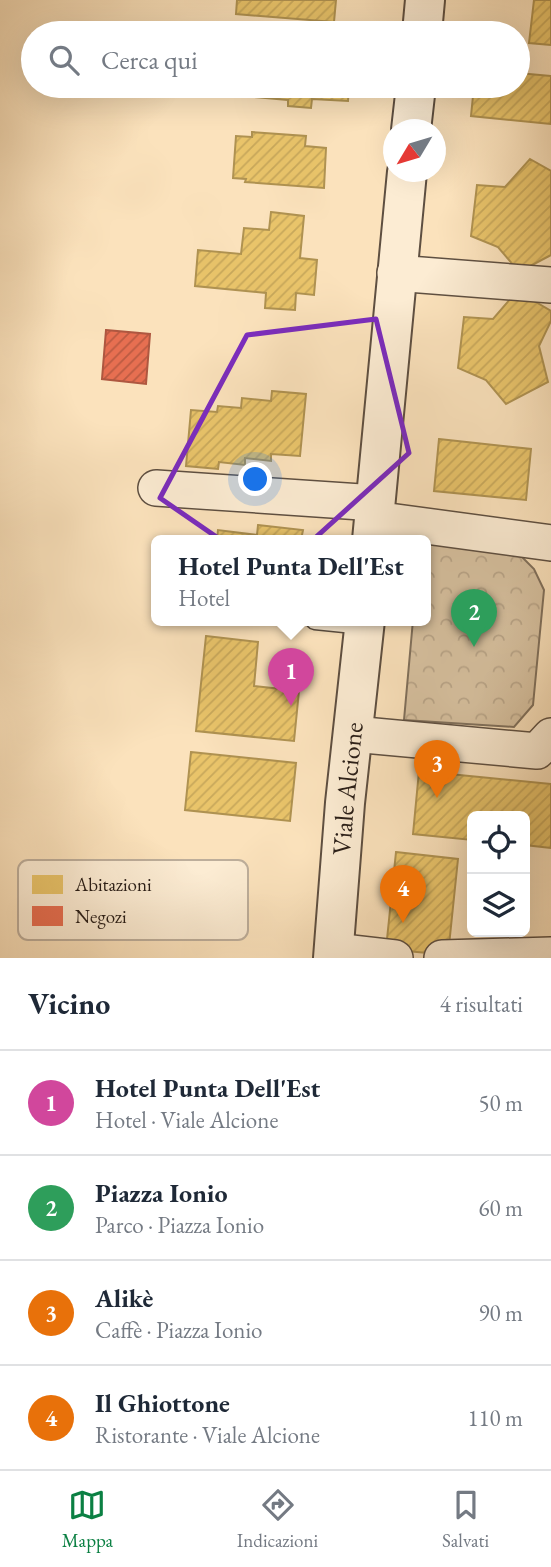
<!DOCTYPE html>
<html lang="it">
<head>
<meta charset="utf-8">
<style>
  :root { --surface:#fff; --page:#f6f6f7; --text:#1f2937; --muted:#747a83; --line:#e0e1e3; --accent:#0b8043 }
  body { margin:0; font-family:"EB Garamond",serif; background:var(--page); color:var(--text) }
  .controls { position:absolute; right:21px; bottom:21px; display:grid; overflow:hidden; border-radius:10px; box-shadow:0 7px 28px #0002 }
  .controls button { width:63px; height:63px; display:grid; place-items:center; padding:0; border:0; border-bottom:2px solid var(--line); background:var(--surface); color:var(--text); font:35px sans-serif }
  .compass { position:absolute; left:383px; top:119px; width:63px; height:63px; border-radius:50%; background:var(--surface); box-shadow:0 7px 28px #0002; rotate:232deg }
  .you { position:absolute; left:256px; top:480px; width:24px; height:24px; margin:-18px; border:5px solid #fff; border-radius:50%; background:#1a73e8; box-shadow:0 0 0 10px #1a73e833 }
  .badge { display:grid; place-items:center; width:46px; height:46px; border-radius:50%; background:var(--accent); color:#fff; font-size:23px; font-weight:700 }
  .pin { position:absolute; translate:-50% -58px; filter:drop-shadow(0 2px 4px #0008) }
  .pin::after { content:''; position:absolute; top:37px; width:24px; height:21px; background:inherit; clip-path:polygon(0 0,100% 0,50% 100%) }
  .popup { position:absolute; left:151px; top:535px; width:280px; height:91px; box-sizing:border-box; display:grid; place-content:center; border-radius:10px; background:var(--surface); filter:drop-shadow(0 2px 5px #0005); font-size:23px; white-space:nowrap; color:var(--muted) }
  .popup b { font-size:26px; color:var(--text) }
  .popup::after { content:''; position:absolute; left:50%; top:100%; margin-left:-14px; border:14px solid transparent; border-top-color:var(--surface) }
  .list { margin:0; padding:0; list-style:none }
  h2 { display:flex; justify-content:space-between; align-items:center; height:91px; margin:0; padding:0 28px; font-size:30px }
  h2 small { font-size:23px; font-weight:400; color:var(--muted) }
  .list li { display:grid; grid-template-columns:46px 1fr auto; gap:21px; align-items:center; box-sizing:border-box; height:105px; padding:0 28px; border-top:2px solid var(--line) }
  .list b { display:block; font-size:26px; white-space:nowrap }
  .list p { margin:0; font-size:23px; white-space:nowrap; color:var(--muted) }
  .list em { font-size:23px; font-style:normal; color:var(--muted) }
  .icon { flex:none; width:38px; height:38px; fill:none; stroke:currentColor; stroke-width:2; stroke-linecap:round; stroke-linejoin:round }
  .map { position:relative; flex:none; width:551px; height:958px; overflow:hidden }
  .search { position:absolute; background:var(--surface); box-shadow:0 7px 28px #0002; left:21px; right:21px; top:21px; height:77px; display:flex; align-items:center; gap:18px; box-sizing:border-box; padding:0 24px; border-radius:38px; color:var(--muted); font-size:26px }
  .sheet { height:511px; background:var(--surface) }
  nav { display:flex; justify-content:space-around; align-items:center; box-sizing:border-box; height:98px; border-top:2px solid var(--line); background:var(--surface); font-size:19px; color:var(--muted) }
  nav a { display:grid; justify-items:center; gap:4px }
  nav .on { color:var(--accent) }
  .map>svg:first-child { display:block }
</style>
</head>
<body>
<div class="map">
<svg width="551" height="958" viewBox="0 0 551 958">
  <defs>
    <pattern id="park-crowns" width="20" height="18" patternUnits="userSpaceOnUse" patternTransform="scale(1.75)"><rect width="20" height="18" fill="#d7c1a0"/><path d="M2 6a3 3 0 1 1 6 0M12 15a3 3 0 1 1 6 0" fill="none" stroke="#b9a589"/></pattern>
    <pattern id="homes-hatch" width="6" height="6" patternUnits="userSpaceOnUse" patternTransform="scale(1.75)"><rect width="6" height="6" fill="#e9c46a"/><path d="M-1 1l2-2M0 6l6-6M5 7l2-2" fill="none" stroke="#c8a85b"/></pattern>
    <pattern id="shops-hatch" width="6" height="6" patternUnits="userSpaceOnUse" patternTransform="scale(1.75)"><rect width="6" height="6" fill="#e76f51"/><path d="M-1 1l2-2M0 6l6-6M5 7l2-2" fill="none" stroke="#bb5b42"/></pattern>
  </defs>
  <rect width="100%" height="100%" fill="#fbe2bc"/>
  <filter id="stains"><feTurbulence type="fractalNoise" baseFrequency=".00286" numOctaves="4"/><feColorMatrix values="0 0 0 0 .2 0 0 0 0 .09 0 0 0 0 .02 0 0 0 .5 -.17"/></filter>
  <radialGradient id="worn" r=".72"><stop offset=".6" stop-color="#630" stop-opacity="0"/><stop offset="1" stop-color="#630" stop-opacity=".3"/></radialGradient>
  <path fill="url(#park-crowns)" stroke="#80705c" stroke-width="2" d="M 426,543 L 517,552 L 534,569 L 544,590 L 533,705 L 514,727 L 404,720 L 413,620 L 426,620 Z"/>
  <path fill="url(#homes-hatch)" stroke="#af9251" stroke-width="2" d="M 237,0 L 336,0 L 334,22 L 236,14 Z
    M 534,0 L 551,0 L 551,45 L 529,43 Z
    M 518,73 L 551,76 L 551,124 L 471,116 L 474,86 L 518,86 Z
    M 234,86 L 349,86 L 348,101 L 312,99 L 311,108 L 288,106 L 288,100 L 244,96 L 245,90 L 234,89 Z
    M 252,132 L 306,136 L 305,146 L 326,148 L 324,188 L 245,182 L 246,179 L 233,178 L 236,136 L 252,137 Z
    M 530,159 L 551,171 L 551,255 L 519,272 L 498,247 L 471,236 L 477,185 L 505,187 Z
    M 271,212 L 304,216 L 300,258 L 317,260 L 314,295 L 296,293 L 295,310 L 265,308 L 266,293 L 195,286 L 198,250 L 241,254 L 244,228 L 269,230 Z
    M 517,291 L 551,311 L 551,321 L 539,346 L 548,382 L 506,404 L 486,380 L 458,368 L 464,317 L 493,319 Z
    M 272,391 L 306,394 L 300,456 L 271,454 L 271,461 L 245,458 L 245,465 L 219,462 L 218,469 L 186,466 L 191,410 L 217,412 L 218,406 L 241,408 L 242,398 L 271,401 Z
    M 439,439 L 531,449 L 526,500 L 434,491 Z
    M 258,525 L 303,530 L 301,540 L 217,540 L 218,530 L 257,535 Z
    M 206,636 L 258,642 L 254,686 L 299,691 L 294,741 L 196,731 Z
    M 191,752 L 296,763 L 290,821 L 185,810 Z
    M 419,771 L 551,784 L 551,848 L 525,845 L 525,816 L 472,816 L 472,840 L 413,834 Z
    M 396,852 L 458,859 L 448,955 L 386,949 Z
    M 188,862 L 219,866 L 234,885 L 232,917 L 206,939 L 176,934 L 157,909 L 160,882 Z"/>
  <path fill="url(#shops-hatch)" stroke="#ae5740" stroke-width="2" d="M 106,330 L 150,334 L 146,384 L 102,379 Z"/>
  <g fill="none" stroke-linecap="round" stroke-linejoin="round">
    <g stroke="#5e4f41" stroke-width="21">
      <path id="service" d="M 315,620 L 364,625"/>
    </g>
    <g stroke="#5e4f41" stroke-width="38">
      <path id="minor" d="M 395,273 L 551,285
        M 156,488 L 376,503
        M 374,519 L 551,543
        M 353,734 L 537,751 L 551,736
        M 334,951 L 395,958
        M 442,958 L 551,955"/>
    </g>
    <g stroke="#5e4f41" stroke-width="42">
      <g id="tertiary">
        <path d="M 422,33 L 425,0"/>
        <path d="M 411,130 L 416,86"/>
        <path d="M 372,540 L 407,172"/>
        <path id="s1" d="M 333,958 L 345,803 L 365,620"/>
      </g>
    </g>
    <use href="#service" stroke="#fcecd3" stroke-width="18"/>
    <use href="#minor" stroke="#fcecd3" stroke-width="35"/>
    <use href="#tertiary" stroke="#fcecd3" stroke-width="38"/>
  </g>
  <path fill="none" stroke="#7b2cbf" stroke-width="5" stroke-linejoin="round" d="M 376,319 L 409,453 L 273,576 L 160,498 L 247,335 Z"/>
  <g text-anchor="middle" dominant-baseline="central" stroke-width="7" stroke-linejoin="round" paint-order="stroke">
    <g font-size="26" fill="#291e18" stroke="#fcecd3">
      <text stroke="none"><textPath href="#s1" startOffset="170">Viale Alcione</textPath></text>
    </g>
  </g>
  <rect x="18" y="860" width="230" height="80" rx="10" fill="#fcecd3" stroke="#bdae9b" stroke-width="2"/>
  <rect x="32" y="875" width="31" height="19" fill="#e9c46a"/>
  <rect x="32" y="906" width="31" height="20" fill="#e76f51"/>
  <g font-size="19" fill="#291e18">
    <text x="75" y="891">Abitazioni</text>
    <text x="75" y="923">Negozi</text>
  </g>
  <rect width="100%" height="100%" filter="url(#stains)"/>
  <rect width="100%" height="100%" fill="url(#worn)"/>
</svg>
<div class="controls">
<button><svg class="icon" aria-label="locate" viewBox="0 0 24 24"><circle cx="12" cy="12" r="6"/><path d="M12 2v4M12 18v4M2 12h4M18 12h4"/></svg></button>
<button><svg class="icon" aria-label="layers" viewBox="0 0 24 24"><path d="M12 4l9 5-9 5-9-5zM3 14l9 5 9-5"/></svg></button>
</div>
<svg class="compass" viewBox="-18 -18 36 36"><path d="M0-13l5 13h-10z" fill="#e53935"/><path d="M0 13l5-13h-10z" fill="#747a83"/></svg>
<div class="you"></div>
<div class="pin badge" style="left:291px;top:706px;background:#d1479c">1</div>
<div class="popup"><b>Hotel Punta Dell'Est</b>Hotel</div>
<div class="pin badge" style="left:474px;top:647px;background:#2e9e5b">2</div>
<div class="pin badge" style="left:437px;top:798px;background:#e8710a">3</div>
<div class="pin badge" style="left:403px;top:923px;background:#e8710a">4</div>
<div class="search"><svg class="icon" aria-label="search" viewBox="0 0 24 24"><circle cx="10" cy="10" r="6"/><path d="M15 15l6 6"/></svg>Cerca qui</div>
</div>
<section class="sheet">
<h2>Vicino<small>4 risultati</small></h2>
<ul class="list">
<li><span class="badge" style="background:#d1479c">1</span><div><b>Hotel Punta Dell'Est</b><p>Hotel · Viale Alcione</p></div><em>50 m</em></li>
<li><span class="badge" style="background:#2e9e5b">2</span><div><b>Piazza Ionio</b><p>Parco · Piazza Ionio</p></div><em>60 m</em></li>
<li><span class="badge" style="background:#e8710a">3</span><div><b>Alikè</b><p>Caffè · Piazza Ionio</p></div><em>90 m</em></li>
<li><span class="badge" style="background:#e8710a">4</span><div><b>Il Ghiottone</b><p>Ristorante · Viale Alcione</p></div><em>110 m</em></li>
</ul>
</section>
<nav>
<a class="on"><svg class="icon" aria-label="map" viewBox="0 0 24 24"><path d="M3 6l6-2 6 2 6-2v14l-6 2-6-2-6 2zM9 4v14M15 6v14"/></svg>Mappa</a>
<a><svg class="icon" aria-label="directions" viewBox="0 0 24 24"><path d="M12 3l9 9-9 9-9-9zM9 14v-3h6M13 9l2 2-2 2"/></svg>Indicazioni</a>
<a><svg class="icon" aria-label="saved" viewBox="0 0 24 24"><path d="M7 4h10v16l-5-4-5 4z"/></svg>Salvati</a>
</nav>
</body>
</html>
